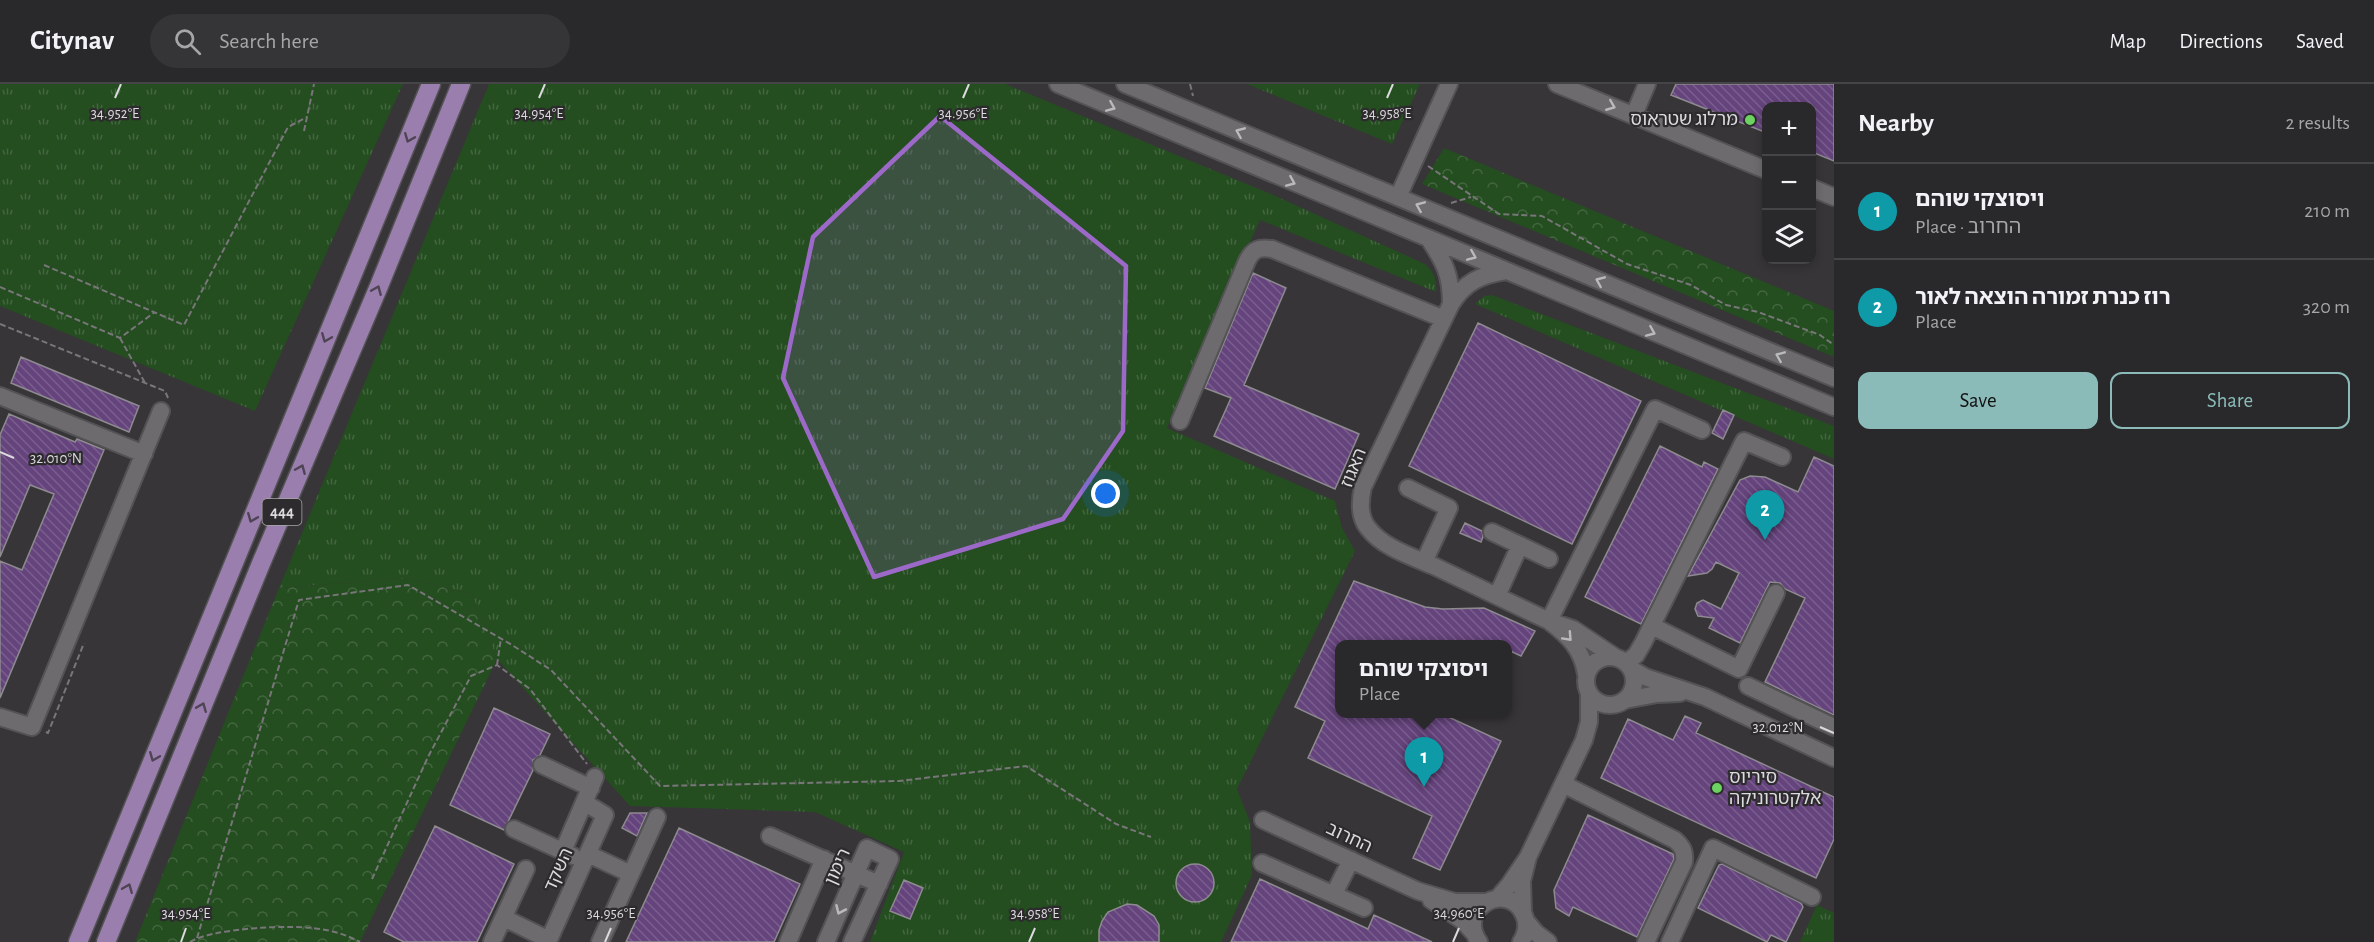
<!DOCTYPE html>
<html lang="en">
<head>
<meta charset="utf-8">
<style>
  :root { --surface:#29282a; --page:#353436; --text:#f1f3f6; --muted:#a5a6a8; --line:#454447; --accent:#8bbbb9 }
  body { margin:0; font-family:"Alegreya Sans","Noto Sans Hebrew",sans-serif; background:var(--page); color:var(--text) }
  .controls { position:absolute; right:18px; top:18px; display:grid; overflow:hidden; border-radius:12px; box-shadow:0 3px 9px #0003 }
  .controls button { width:54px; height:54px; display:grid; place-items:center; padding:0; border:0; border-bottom:2px solid var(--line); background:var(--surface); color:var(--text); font:30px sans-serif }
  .you { position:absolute; left:1106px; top:410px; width:21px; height:21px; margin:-15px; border:4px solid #fff; border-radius:50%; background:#1a73e8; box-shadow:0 0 0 9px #1a73e833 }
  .badge { display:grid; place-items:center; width:39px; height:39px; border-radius:50%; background:var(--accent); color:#fff; font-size:20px; font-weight:700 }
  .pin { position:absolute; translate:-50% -50px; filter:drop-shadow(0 2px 3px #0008) }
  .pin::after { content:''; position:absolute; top:32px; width:21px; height:18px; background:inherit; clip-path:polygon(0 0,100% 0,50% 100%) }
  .popup { position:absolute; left:1335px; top:556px; width:177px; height:78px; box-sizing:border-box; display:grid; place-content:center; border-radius:12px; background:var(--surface); filter:drop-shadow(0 2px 4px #0005); font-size:20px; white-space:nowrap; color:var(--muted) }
  .popup b { font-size:22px; color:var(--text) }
  .popup::after { content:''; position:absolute; left:50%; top:100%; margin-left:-12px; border:12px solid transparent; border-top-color:var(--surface) }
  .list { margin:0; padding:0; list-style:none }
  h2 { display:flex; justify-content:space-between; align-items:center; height:78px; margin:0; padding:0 24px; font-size:26px }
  h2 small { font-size:20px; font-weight:400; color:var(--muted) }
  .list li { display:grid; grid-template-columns:39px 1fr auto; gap:18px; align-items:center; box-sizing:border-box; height:96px; padding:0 24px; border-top:2px solid var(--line) }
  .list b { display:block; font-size:22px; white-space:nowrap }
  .list p { margin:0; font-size:20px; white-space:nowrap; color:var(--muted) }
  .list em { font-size:20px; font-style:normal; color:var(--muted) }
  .actions { display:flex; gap:12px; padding:18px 24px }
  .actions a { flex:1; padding:14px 0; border:2px solid var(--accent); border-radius:12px; text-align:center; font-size:21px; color:var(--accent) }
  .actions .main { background:var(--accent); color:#111 }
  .icon { flex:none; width:33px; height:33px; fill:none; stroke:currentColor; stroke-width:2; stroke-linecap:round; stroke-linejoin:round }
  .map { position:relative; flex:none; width:1834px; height:858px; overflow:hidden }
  header { display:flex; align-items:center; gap:36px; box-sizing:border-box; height:84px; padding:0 30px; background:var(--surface); border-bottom:2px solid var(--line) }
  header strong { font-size:28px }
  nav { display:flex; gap:33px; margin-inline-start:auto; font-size:21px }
  .search { width:420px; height:54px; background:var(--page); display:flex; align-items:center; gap:15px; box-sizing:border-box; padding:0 21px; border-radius:33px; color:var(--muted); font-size:22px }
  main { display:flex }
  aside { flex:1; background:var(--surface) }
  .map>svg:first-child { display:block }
</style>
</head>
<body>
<header>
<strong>Citynav</strong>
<div class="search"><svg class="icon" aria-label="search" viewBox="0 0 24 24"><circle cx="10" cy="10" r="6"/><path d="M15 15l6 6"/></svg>Search here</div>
<nav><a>Map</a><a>Directions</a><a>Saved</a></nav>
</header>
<main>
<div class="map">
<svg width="1834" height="858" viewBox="0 0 1834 858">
  <defs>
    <pattern id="grass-tufts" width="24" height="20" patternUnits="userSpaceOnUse" patternTransform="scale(1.5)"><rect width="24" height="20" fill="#244d20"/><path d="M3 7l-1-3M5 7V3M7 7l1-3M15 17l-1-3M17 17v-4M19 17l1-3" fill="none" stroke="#436640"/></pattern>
    <pattern id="forest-crowns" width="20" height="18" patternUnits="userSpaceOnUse" patternTransform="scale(1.5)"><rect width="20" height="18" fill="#244d20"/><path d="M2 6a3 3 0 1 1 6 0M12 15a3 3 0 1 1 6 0" fill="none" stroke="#436640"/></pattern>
    <pattern id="building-back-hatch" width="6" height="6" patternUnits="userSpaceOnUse" patternTransform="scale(1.5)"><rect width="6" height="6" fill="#65437c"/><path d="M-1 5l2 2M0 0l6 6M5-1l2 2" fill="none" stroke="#7a5e8e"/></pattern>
  </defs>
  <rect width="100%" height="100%" fill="#373538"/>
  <path fill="url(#grass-tufts)" d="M 0,0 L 403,0 L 255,327 L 0,222 Z
    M 489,0 L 1005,0 L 1271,110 L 1425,180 C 1434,188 1437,196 1436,208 L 1260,136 L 1167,344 L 1335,417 L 1342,444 L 1355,467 L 1237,705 L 1250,738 L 1252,791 L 1221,858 L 870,858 L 904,768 L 815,728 L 630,722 L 497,575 L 472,510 L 406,494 L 279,504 Z
    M 1247,0 L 1420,0 L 1392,60 Z
    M 1492,211 L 1834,342 L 1834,375 L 1475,220 L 1484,212 Z
    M 1817,821 L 1834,829 L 1834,858 L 1800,858 Z"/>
  <path fill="url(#forest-crowns)" d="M 1444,64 L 1834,227 L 1834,273 L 1422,100 Z
    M 406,494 L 472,510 L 497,575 L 360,858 L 135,858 L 279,504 Z"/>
  <path fill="url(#building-back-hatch)" stroke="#8d8b8f" stroke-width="1.5" d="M 1676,0 L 1834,0 L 1834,77 L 1812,68 L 1812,22 L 1767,22 L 1767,49 L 1671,11 Z
    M 1253,189 L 1286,204 L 1244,301 L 1359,350 L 1335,405 L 1214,352 L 1231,314 L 1205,304 Z
    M 1478,239 L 1641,317 L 1572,460 L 1409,382 Z
    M 21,273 L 139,322 L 129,348 L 11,299 Z
    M 1723,326 L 1734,331 L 1723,355 L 1712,349 Z
    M 9,330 L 75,358 L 77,355 L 104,366 L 0,614 L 0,477 L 22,486 L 54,410 L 30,401 L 0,473 L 0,351 Z
    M 1660,362 L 1702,383 L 1704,378 L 1718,385 L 1641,540 L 1585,513 Z
    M 1814,373 L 1834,382 L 1834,631 L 1765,598 L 1805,514 L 1785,505 L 1780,499 L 1770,498 L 1740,559 L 1709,544 L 1714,534 L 1698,532 L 1695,525 L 1697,519 L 1703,516 L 1721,525 L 1739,489 L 1716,478 L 1712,485 L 1707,489 L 1688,492 L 1740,396 L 1750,392 L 1765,393 L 1798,408 Z
    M 1465,439 L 1482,447 L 1483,453 L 1481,458 L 1460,449 Z
    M 1354,497 L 1425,523 L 1443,525 L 1484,524 L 1535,547 L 1521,572 L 1508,566 L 1508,561 L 1340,561 L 1340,630 L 1442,630 L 1501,657 L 1440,786 L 1413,774 L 1432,732 L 1308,674 L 1325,637 L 1295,623 Z
    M 494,624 L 550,650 L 540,671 L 533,676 L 533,686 L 504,746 L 450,721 Z
    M 1685,632 L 1701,639 L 1696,649 L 1834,713 L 1834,755 L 1816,794 L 1601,694 L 1628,635 L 1673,656 Z
    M 630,729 L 647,729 L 637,752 L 622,744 Z
    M 1588,731 L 1673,770 L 1674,775 L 1637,853 L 1573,823 L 1569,832 L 1556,824 L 1554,806 Z
    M 435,742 L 514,780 L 477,858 L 404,858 L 384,848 Z
    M 679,744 L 800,800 L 774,858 L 626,858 Z
    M1176 799a19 19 0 1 1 38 0a19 19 0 1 1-38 0Z
    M 1722,780 L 1801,819 L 1803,823 L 1786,858 L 1771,851 L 1767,858 L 1698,824 L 1719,781 Z
    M 1260,795 L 1368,845 L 1374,831 L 1432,858 L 1231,858 Z
    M 904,796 L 923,804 L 910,835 L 890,827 Z
    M 1127,820 L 1137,821 L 1154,832 L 1159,841 L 1159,858 L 1099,858 L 1099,846 L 1102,837 L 1108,828 Z"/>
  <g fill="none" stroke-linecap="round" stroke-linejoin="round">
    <g stroke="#535254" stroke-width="20">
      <path id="minor" d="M 1058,0 L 1834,323
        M 1125,0 L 1834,294
        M 1557,0 L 1766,86
        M 1634,31 L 1647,0
        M 1812,104 L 1834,113
        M 1398,113 L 1449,0
        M 1429,155 C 1445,179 1451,191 1451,220
        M 1506,187 C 1480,191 1465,198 1451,220 L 1363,403 C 1360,416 1359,433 1368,444 C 1383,464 1413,473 1436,483 C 1473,501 1511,519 1549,537 L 1655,325 L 1702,346
        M 0,312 L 144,370
        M 1180,337 L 1247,177 C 1253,165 1259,163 1272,165 L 1444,235
        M 1408,404 L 1449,424 L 1424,478
        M 1492,448 L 1549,475
        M 1497,512 L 1520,461
        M 1652,542 L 1739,585 L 1776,509
        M1586 597a24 24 0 1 1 48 0a24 24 0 1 1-48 0Z
        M 1626,579 L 1636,571 L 1643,559 L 1744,357 L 1782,373
        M 1631,585 L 1645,593 L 1705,613 L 1834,674
        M 1586,590 C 1582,565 1569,552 1549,537 L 1573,545 L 1615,573
        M 1748,602 L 1834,643
        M 1625,616 L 1657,610 L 1680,609
        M 0,633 L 32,643 L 161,327
        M 542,681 L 591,704
        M 1563,700 L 1675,756 C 1683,763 1685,768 1684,778 L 1646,858
        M 1263,736 L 1418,807 L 1455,818 L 1485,818
        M 514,745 L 573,772
        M 770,752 L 879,800
        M 563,767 L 595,693
        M 588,770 L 631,790
        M 1528,773 L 1584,656 L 1589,638 L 1589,610
        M 1262,779 L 1364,824
        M 1334,810 L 1351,776
        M 1497,815 L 1509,801 L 1528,773 L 1522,797 L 1523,828
        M 1431,816 L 1463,837 L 1473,848
        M 504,834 L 549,856
        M 1526,837 L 1536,849 L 1548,858
        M 492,858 L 526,785
        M 548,858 L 605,731 L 584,718
        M 600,858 L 657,733
        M 788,858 L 824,775
        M 826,858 L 867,764 L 890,775 L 852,858
        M 1479,858 C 1455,823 1509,796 1524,831 C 1528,840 1526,850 1521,858
        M 1670,858 L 1713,764 L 1812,813"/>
    </g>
    <g stroke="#535254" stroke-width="21">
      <path id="major" d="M 78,858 L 431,0
        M 106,858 L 262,477 L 379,202 L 461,0"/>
    </g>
    <path stroke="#787679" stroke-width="2" stroke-dasharray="6 3" stroke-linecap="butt" d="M 1190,0 L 1193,12
      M 304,47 L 314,0
      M 1428,82 L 1499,130 L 1542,132 L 1627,180 L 1691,201 L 1726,221 L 1758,228 L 1820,251 L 1834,261
      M 1451,119 L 1471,113
      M 44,181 L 184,241 L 288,43 L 307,33
      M 0,203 L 120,254 L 155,228
      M 0,240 L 165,307 L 168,314
      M 120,254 L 145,299
      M 497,581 L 501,554
      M 46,648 L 48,649 L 84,559
      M 372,795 L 428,673 L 471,592 L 497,581 L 530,605 L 587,680
      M 197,854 L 299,516 L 408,501 L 512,561 L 551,586 L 660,702 L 899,697 L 1026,682 L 1116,740 L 1151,753
      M 190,858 C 212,844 293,840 320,845 C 334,847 347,851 360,858"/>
    <use href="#minor" stroke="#6d6b6e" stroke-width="16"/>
    <use href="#major" stroke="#9a7ead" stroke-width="18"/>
  </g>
  <defs><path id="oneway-chevron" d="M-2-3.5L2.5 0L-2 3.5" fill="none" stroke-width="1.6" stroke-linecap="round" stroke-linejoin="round" transform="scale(1.5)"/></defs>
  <g stroke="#bab9bb">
    <use href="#oneway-chevron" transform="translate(1611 22) rotate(22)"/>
    <use href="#oneway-chevron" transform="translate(1111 23) rotate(23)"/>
    <use href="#oneway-chevron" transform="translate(1240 48) rotate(-157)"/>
    <use href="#oneway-chevron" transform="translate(1291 98) rotate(23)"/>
    <use href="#oneway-chevron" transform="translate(1420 122) rotate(-157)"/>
    <use href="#oneway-chevron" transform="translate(1472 172) rotate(23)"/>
    <use href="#oneway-chevron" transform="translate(1600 197) rotate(-157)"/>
    <use href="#oneway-chevron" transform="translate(1651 248) rotate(23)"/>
    <use href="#oneway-chevron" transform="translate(1780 272) rotate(-157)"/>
    <use href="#oneway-chevron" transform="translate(1568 553) rotate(47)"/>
    <use href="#oneway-chevron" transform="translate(840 826) rotate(114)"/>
  </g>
  <g stroke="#4e4454">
    <use href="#oneway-chevron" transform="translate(409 54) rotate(112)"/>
    <use href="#oneway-chevron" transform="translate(377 206) rotate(-67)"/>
    <use href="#oneway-chevron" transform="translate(326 254) rotate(112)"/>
    <use href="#oneway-chevron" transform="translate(301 385) rotate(-67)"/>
    <use href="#oneway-chevron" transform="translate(252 434) rotate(112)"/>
    <use href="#oneway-chevron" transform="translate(202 623) rotate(-68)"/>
    <use href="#oneway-chevron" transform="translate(154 673) rotate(112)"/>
    <use href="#oneway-chevron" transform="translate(128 804) rotate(-68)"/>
  </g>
  <path fill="#9d69c9" fill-opacity="0.2" stroke="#9d69c9" stroke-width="4.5" stroke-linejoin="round" d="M 940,32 L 1126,182 L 1123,347 L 1063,435 L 874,493 L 783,294 L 813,153 Z"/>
  <path fill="none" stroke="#dbdadc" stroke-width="2" d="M 115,14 L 121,0M 539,14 L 545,0M 963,14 L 969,0M 1387,14 L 1393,0M 0,368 L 14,374M 1820,643 L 1834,649M 181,858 L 186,844M 605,858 L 611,844M 1029,858 L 1035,844M 1453,858 L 1459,844"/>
  <g fill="#6cd362" stroke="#2d2b2e" stroke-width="2">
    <circle cx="1750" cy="36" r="6"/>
    <circle cx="1717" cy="704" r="6"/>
  </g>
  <g text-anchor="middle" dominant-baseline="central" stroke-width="4.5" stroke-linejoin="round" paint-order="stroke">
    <rect fill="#2d2b2e" stroke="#a7a6a8" stroke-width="1.5" x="262.5" y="415" width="39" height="26" rx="4.5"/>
    <g font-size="16" font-weight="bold" fill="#dbdadc">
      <text x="282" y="428">444</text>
    </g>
    <g font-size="18" fill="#dbdadc" stroke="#2d2b2e" text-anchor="end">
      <text x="1738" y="36">מרלוג שטראוס</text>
      <text x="1729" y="694" text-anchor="start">סיריוס<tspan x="1729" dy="21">אלקטרוניקה</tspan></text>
    </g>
    <g font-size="18" fill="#dbdadc" stroke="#2d2b2e">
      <text transform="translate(1354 384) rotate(-68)">האגוז</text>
      <text transform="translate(1349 754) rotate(25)">החרוב</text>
      <text transform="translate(838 783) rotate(-66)">רימון</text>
      <text transform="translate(559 786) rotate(-66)">השקד</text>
    </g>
  </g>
  <g font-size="15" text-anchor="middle" fill="#dbdadc" stroke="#2d2b2e" stroke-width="4.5" stroke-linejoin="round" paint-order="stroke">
    <text x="115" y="34">34.952°E</text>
    <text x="539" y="34">34.954°E</text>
    <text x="963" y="34">34.956°E</text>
    <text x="1387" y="34">34.958°E</text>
    <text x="56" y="379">32.010°N</text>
    <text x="1778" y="648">32.012°N</text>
    <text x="186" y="834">34.954°E</text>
    <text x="611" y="834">34.956°E</text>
    <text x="1035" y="834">34.958°E</text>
    <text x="1459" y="834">34.960°E</text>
  </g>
</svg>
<div class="controls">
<button>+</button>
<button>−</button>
<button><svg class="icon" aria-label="layers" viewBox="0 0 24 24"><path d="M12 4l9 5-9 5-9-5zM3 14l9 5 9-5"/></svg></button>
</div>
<div class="you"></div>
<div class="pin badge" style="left:1424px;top:703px;background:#0f9aa8">1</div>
<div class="popup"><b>ויסוצקי שוהם</b>Place</div>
<div class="pin badge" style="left:1765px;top:456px;background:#0f9aa8">2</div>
</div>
<aside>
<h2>Nearby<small>2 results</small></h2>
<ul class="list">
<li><span class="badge" style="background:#0f9aa8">1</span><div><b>ויסוצקי שוהם</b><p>Place · החרוב</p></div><em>210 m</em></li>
<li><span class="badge" style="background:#0f9aa8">2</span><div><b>רוז כנרת זמורה הוצאה לאור</b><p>Place</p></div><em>320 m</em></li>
</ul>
<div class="actions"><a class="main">Save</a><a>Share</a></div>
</aside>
</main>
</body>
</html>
